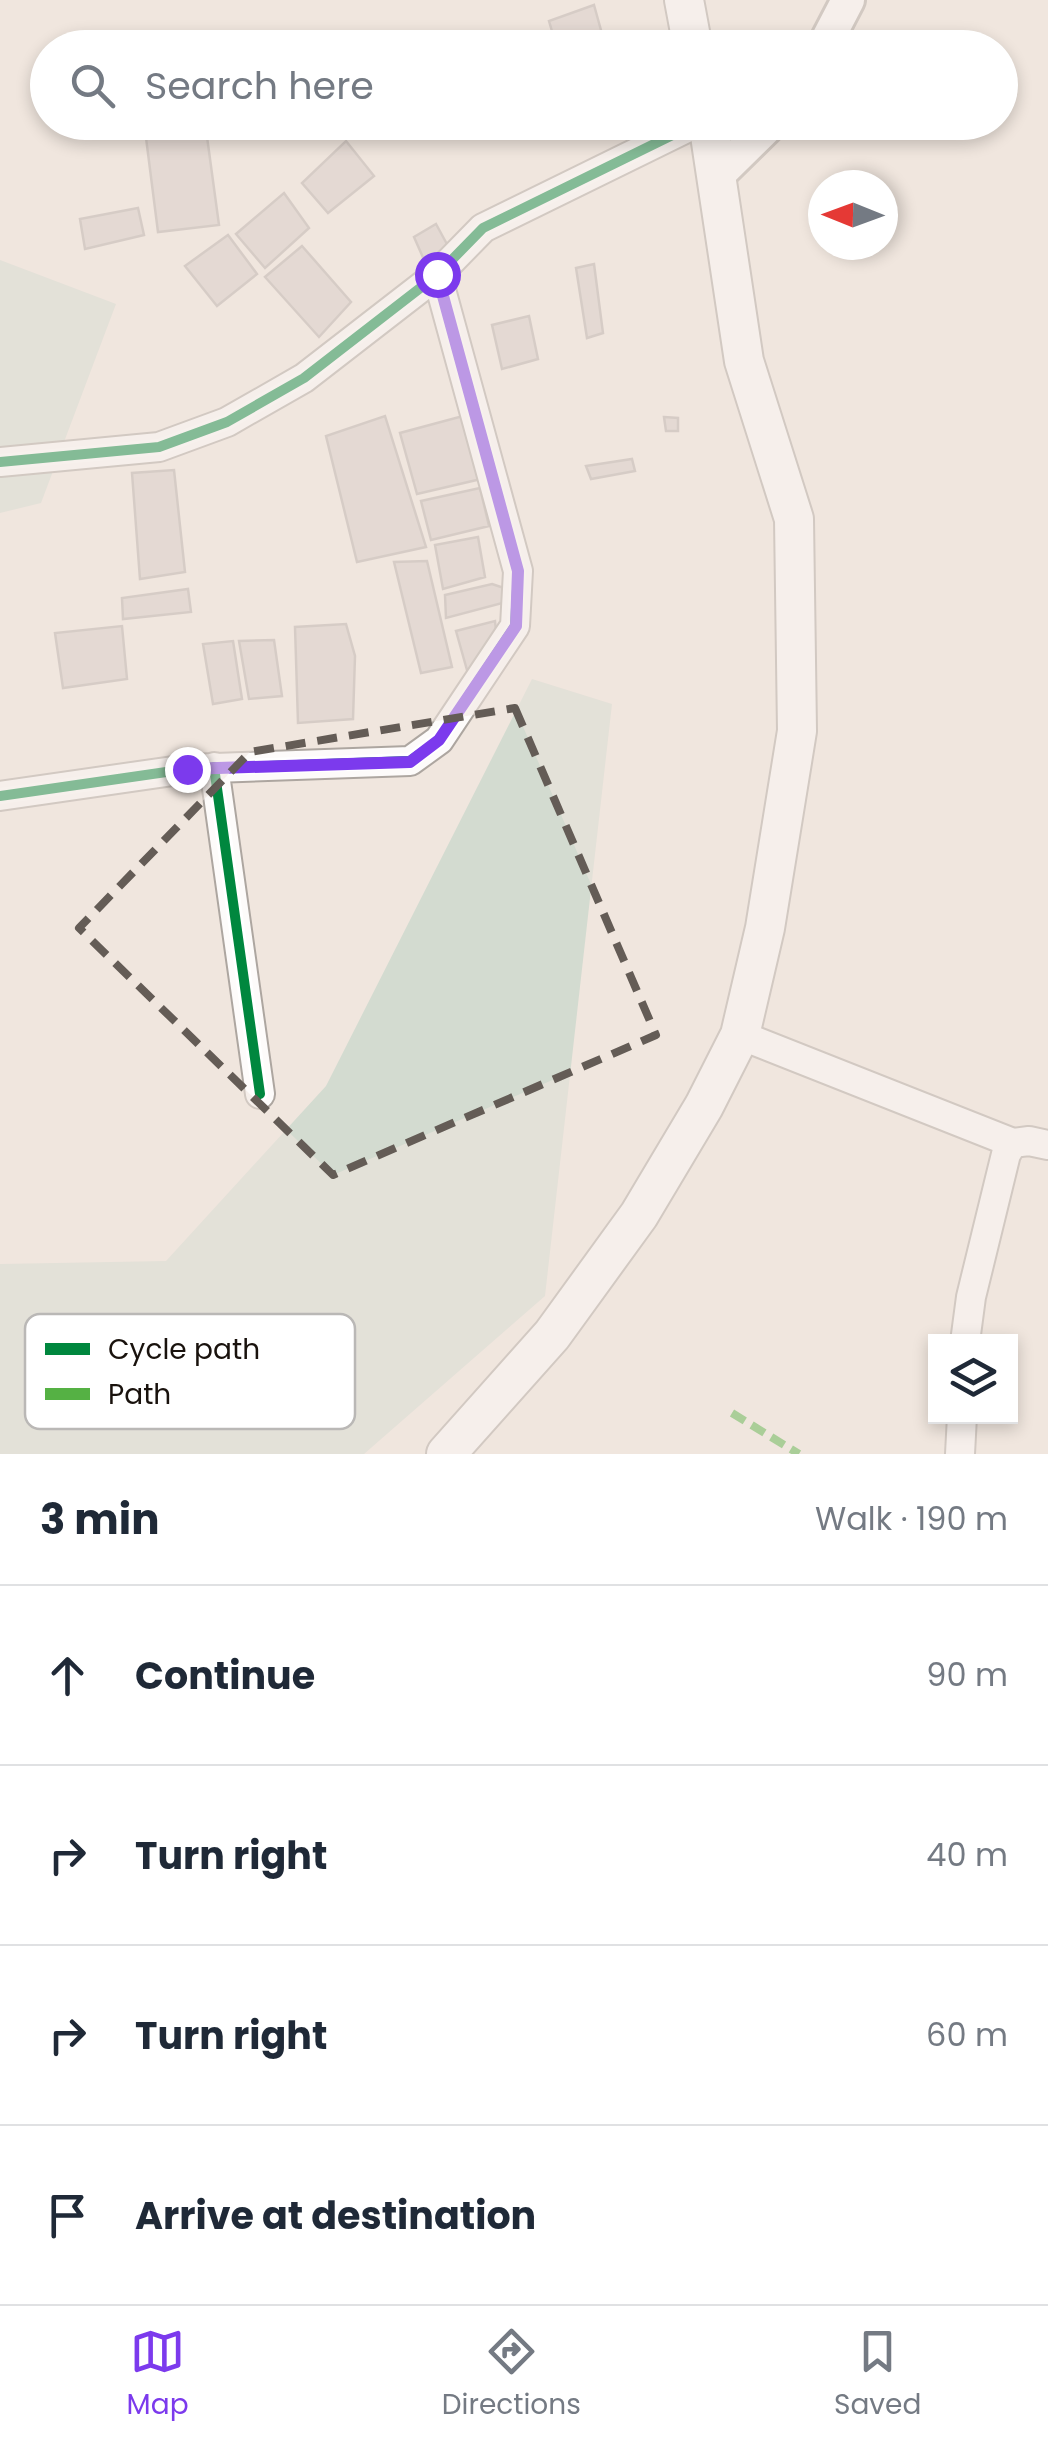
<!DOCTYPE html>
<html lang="en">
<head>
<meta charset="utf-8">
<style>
  :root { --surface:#fff; --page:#f2f2f3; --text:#1f2937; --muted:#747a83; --line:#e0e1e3; --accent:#7c3aed }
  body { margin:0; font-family:Poppins,sans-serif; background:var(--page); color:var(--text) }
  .controls { position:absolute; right:30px; bottom:30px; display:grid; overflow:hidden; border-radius:0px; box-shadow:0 5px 15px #0003 }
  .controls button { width:90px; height:90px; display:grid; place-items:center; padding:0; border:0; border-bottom:2px solid var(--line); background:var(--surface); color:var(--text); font:50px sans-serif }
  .compass { position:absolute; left:808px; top:170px; width:90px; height:90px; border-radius:50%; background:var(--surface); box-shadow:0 5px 15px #0003; rotate:271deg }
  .stop { position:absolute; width:30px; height:30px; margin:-22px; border:8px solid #7c3aed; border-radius:50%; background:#fff }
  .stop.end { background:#7c3aed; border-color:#fff; box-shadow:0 2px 10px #0008 }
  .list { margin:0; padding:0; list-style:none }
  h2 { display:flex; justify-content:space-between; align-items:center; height:130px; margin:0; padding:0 40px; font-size:42px }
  h2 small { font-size:32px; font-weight:400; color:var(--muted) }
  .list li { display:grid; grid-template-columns:65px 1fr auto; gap:30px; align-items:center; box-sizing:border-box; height:180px; padding:0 40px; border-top:2px solid var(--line) }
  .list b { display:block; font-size:38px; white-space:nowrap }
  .list em { font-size:32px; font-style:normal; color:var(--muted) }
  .icon { flex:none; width:55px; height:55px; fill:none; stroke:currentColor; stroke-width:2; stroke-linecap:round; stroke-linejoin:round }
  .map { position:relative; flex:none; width:1048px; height:1454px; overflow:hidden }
  .search { position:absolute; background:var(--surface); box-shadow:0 5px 15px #0003; left:30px; right:30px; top:30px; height:110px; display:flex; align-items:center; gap:25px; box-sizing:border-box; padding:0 35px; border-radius:55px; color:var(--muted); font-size:38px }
  .sheet { height:850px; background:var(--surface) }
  nav { display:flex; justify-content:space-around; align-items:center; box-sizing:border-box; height:140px; border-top:2px solid var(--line); background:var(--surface); font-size:28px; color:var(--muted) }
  nav a { display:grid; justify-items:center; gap:5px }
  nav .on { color:var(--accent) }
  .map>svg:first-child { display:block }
</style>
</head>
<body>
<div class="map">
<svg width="1048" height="1454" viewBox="0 0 1048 1454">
  <rect width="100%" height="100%" fill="#f0e6de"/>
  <path fill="#d3dbd0" d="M 0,260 L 116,304 L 41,503 L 0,513 Z
    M 532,679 L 612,704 L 545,1296 L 364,1454 L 0,1454 L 0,1264 L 166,1261 L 326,1086 Z"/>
  <path fill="#d4cbc6" stroke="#b7aea9" stroke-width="2.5" d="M 594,5 L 604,41 L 588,48 L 557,48 L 549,21 Z
    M 144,122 L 205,122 L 219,225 L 158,232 Z
    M 346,141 L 374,176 L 328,213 L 302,183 Z
    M 284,193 L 309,228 L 265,268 L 236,234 Z
    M 138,208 L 144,235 L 85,249 L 80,219 Z
    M 436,224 L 448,246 L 425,262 L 414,237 Z
    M 228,235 L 257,274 L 217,306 L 185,266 Z
    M 302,246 L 351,302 L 319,337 L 265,277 Z
    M 594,264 L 603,333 L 587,338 L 576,268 Z
    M 529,316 L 538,359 L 502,369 L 492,325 Z
    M 385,416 L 426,547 L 357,562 L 326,436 Z
    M 463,416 L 485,478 L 417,494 L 400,433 Z
    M 664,417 L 678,418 L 678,431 L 666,431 Z
    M 632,459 L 635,471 L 591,479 L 586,466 Z
    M 174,470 L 185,572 L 140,579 L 132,473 Z
    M 480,488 L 489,526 L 431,540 L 421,501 Z
    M 478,537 L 485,577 L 443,589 L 435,545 Z
    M 427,561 L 452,667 L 421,673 L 394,562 Z
    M 492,584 L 504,588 L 510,601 L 446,618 L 445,595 Z
    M 188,589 L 191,612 L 123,619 L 122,598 Z
    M 495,621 L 498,653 L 482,666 L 467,670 L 456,631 Z
    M 346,624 L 355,656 L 353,719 L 298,723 L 295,627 Z
    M 122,626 L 127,679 L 63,688 L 55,633 Z
    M 274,640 L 282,696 L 249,699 L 239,641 Z
    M 233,641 L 242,699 L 213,704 L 203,644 Z"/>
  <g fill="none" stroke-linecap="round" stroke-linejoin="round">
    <g stroke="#ada6a0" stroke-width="32">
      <path id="minor" d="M 0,462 L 159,447 L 227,422 L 304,378 L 437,275 L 483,228 L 699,122
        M 214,767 L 260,1094
        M 0,796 L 187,769 L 410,761 L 439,740 L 515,626 L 518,571 L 437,275
        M 740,1035 L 1013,1143
        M 965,1342 L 971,1297 L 1006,1154 L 1013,1143 L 1029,1141 L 1048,1145
        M 960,1454 L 962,1416"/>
    </g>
    <g stroke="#ada6a0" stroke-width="38">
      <path id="tertiary" d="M 823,48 L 848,0
        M 717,176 L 772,122"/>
    </g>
    <g stroke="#ada6a0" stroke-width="42">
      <path id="secondary" d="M 684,0 L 693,48
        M 446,1454 L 552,1335 L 639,1215 L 704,1106 L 740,1035 L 765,928 L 797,731 L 794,519 L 744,361 L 708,122"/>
    </g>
    <use href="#minor" stroke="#fdfbfa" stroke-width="28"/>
    <use href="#tertiary" stroke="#fdfbfa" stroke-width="32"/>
    <use href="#secondary" stroke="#fdfbfa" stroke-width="38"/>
    <path stroke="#55b144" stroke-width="8" stroke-dasharray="15 8" stroke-linecap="butt" d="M 732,1413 L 799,1454"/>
    <g stroke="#fff" stroke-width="16">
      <path id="cycleway" d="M 0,462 L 159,447 L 227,422 L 304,378 L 437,275 L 483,228 L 699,122
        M 214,767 L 260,1094
        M 0,796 L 187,769 L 410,761 L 439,740 L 515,626 L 518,571 L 437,275"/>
    </g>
    <use href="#cycleway" stroke="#00873e" stroke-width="10"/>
  </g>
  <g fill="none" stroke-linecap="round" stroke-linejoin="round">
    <path stroke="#7c3aed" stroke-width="12" d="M 187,769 L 410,762 L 439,740 L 516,626 L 518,571 L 437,274"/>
  </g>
  <path d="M0 0H1048V1454H0ZM 515,708 L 656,1035 L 333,1175 L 79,928 L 250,752 Z" fill="#f0e6de" fill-opacity=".55" fill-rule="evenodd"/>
  <path fill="none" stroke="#645c56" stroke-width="8" stroke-dasharray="20 12" stroke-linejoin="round" d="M 515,708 L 656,1035 L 333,1175 L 79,928 L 250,752 Z"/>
  <rect x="25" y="1314" width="330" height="115" rx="15" fill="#fff" stroke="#bab8b6" stroke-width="2.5"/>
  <rect x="45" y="1343" width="45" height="12" fill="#00873e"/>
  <rect x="45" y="1388" width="45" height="12" fill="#55b144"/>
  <g font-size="28" fill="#19120d">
    <text x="108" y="1359">Cycle path</text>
    <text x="108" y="1404">Path</text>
  </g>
</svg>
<div class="controls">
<button><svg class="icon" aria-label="layers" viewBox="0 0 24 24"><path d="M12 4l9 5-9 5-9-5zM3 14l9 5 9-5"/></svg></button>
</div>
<svg class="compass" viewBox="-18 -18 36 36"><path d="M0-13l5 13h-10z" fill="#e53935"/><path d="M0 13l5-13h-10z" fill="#747a83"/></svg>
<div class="stop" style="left:437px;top:274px"></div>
<div class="stop end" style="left:187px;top:769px"></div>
<div class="search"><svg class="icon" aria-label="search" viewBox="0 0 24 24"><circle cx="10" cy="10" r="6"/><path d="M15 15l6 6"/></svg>Search here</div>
</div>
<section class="sheet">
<h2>3 min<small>Walk · 190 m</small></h2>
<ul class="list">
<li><svg class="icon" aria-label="ahead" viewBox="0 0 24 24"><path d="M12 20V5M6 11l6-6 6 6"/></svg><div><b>Continue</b></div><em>90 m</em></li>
<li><svg class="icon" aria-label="right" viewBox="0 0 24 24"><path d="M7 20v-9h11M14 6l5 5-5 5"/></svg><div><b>Turn right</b></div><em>40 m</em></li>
<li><svg class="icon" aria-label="right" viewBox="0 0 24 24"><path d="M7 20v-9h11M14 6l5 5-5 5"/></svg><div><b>Turn right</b></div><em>60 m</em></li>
<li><svg class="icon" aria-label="arrive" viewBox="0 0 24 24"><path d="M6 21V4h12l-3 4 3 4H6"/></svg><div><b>Arrive at destination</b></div></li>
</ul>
</section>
<nav>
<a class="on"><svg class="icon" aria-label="map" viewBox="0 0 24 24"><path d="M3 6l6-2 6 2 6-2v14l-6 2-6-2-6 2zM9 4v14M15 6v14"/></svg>Map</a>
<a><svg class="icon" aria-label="directions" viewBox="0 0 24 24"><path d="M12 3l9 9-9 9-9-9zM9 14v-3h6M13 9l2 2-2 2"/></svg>Directions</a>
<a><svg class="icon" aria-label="saved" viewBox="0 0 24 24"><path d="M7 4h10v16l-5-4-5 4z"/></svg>Saved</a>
</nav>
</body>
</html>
